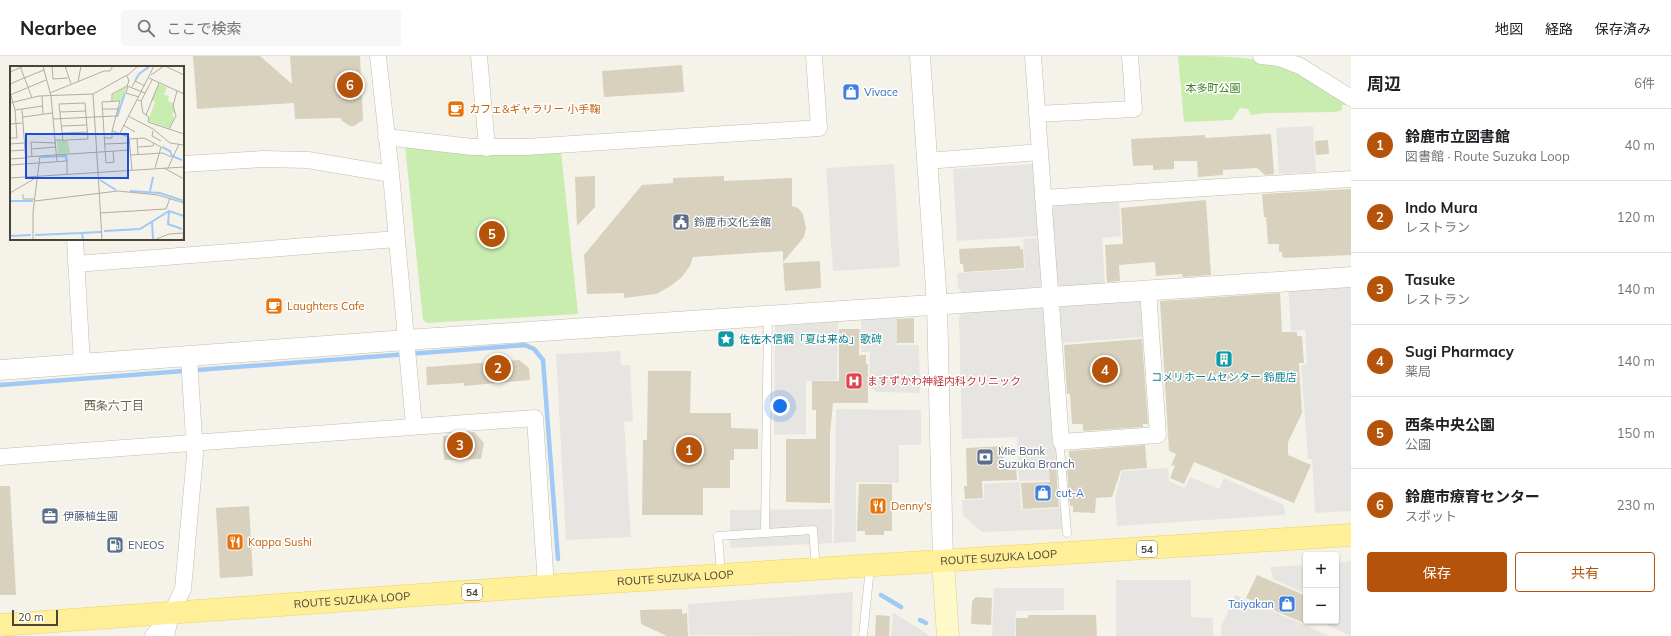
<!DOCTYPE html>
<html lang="ja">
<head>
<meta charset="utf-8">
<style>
  :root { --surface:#fff; --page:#f6f6f6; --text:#202124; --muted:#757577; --line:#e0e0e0; --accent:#b45309 }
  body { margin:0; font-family:Mulish,"Noto Sans JP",sans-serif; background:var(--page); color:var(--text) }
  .controls { position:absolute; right:12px; bottom:12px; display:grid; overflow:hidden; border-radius:4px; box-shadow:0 1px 3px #0004 }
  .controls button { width:36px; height:36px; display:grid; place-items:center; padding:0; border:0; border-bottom:1px solid var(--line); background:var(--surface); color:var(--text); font:20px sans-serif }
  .scale { position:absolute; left:12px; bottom:10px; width:46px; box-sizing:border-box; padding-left:4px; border:2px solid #4a4536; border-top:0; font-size:11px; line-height:14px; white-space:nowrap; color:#4a4536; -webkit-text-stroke:3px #fff; paint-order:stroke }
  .you { position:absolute; left:780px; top:350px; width:14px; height:14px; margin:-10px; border:3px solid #fff; border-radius:50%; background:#1a73e8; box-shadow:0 0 0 6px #1a73e833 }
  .badge { display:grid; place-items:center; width:26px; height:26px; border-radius:50%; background:var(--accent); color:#fff; font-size:13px; font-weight:700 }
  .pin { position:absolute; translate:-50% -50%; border:2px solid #fff; box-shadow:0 1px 4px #0006 }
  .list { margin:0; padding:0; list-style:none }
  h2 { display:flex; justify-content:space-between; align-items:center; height:52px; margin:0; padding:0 16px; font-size:17px }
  h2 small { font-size:13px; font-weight:400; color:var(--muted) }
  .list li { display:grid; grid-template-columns:26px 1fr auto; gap:12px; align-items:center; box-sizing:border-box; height:72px; padding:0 16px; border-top:1px solid var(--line) }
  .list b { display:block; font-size:15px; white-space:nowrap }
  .list p { margin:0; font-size:13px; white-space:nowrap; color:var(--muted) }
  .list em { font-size:13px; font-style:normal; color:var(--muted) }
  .actions { display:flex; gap:8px; padding:12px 16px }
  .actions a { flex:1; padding:9px 0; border:1px solid var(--accent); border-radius:4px; text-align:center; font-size:14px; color:var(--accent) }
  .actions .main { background:var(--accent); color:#fff }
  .icon { flex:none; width:22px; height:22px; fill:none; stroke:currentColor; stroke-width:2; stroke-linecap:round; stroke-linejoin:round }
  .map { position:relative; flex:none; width:1351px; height:580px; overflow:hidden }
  header { display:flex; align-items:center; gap:24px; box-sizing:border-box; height:56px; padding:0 20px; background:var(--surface); border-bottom:1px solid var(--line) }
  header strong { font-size:19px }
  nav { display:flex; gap:22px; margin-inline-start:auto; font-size:14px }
  .search { width:280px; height:36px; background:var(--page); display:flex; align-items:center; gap:10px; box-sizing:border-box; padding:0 14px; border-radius:4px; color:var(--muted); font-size:15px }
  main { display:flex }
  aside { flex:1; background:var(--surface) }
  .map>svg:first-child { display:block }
</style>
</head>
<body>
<header>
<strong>Nearbee</strong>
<div class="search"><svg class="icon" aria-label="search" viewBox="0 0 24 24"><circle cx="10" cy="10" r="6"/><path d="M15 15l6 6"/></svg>ここで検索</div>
<nav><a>地図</a><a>経路</a><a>保存済み</a></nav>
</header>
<main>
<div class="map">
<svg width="1351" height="580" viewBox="0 0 1351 580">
  <rect width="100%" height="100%" fill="#f5f3e9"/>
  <path fill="#c9ecaf" d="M 1178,0 C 1216,0 1260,0 1296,13 C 1315,21 1332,37 1349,49 L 1342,49 L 1342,54 L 1336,56 L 1267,57 L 1251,59 L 1248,53 L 1240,52 L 1232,64 L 1184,66 Z
    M 405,90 L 561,95 L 578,258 L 427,267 L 423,264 Z"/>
  <path fill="#e7e5e1" d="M 1313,70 L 1316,116 L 1279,118 L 1276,72 Z
    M 894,108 L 900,211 L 833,215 L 826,112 Z
    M 1034,108 L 1039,180 L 957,185 L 953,113 Z
    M 1119,144 L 1121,180 L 1102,182 L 1105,230 L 1062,232 L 1056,229 L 1051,155 L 1057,148 Z
    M 1041,182 L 1043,227 L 1039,232 L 963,237 L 958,232 L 957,217 L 1025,213 L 1023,183 Z
    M 1351,226 L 1351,455 L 1315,457 L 1312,403 L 1308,403 L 1301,309 L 1307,308 L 1305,274 L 1291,275 L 1288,230 Z
    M 1136,240 L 1141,245 L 1144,281 L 1060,287 L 1058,251 L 1062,246 Z
    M 1042,248 L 1047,253 L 1059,424 L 1019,425 L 1017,381 L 962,383 L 959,261 L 965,254 Z
    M 898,257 L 897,289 L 919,289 L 920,337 L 876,336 L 869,329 L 870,296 L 861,296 L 861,261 Z
    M 838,265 L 837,324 L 806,325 L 806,378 L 774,379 L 775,270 Z
    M 620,295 L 621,309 L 630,309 L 633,365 L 624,366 L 631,481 L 566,484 L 556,298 Z
    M 836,353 L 921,354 L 921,389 L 899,389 L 899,427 L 856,426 L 856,486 L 834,487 Z
    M 1168,412 L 1169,425 L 1185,432 L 1190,421 L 1219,433 L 1224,422 L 1284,449 L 1285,459 L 1117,470 L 1115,441 L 1122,415 Z
    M 1020,426 L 1021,454 L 1061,452 L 1062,473 L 982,476 L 963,460 L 962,444 L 984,443 L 984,428 Z
    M 832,453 L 832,487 L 730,492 L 730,454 Z
    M 1351,505 L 1351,580 L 1327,569 L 1329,565 L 1336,565 L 1336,507 Z
    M 1306,509 L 1306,538 L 1273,523 L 1270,511 Z
    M 1116,524 L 1191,524 L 1191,561 L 1213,562 L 1213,580 L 1116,580 Z
    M 994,532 L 1064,532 L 1064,554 L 1016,555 L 1015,580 L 992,580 Z
    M 853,536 L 852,580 L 689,579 L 688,548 Z
    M 1235,539 L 1307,570 L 1329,580 L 1221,580 L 1221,571 Z
    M 893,556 L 927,578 L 928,580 L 891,580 Z"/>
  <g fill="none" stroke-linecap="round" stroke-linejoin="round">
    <path stroke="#a1c9f6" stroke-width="4.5" d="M 0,329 L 525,289 L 534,293 L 543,304 L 558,503
      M 881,539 L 901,551
      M 920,564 L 926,567"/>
  </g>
  <path fill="#d8d1bd" d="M 193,0 L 260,0 L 292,28 L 290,0 L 360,0 L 363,64 L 354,70 L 350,70 L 342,65 L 341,62 L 295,63 L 294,47 L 197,53 Z
    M 682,9 L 684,36 L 604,41 L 602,15 Z
    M 1271,78 L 1274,118 L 1265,119 L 1257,112 L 1223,114 L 1223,119 L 1198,121 L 1197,105 L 1174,105 L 1174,113 L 1153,114 L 1153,109 L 1133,110 L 1131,83 L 1205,79 L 1205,82 Z
    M 1328,84 L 1329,98 L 1316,99 L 1315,85 Z
    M 595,120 L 595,151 L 577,170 L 575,121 Z
    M 724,120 L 724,125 L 792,122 L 792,150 L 798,152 L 803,158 L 806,172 L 804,181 L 783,206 L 783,195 L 693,201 L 690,210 L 681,222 L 669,231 L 656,238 L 624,242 L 624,237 L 587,238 L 584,199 L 642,129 L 673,127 L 673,122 Z
    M 1351,133 L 1351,199 L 1284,202 L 1284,201 L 1282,201 L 1282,196 L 1279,196 L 1279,188 L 1268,188 L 1266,161 L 1264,161 L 1262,138 Z
    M 1206,144 L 1211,219 L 1183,221 L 1182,218 L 1156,220 L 1155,206 L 1119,209 L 1120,225 L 1107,226 L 1105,189 L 1123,188 L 1121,152 Z
    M 1020,190 L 1020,193 L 1023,193 L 1024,212 L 964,216 L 963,208 L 960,208 L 959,193 Z
    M 820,205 L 821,232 L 785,235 L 783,207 Z
    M 1280,237 L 1282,276 L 1297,276 L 1297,280 L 1302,280 L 1304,307 L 1299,307 L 1302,357 L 1288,386 L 1288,399 L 1311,409 L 1294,447 L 1194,406 L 1184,428 L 1170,422 L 1175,409 L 1171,410 L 1176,398 L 1169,395 L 1160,245 Z
    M 914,262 L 914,287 L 897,287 L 897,263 Z
    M 839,273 L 860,273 L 859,299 L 866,299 L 866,308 L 868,308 L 868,347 L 833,347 L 830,379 L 830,447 L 786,446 L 786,383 L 816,383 L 816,354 L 812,354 L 812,325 L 839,325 Z
    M 1142,283 L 1148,368 L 1143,368 L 1143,371 L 1083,375 L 1083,368 L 1072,368 L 1070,338 L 1067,338 L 1064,289 Z
    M 519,304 L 529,312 L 530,324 L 464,330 L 464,327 L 427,329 L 426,311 Z
    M 648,315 L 691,315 L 690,357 L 731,357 L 731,372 L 758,373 L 758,393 L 734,393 L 734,404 L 730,404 L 730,432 L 703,432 L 703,459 L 642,459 L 643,384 L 647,384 Z
    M 474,376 L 484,387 L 481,403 L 444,404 L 443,380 L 450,380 L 450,378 Z
    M 1145,389 L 1147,412 L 1121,414 L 1112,441 L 1096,442 L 1095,457 L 1073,456 L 1073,450 L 1070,450 L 1067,412 L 1070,412 L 1069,395 Z
    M 1003,390 L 1004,411 L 1016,410 L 1017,424 L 982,425 L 983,442 L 965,443 L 964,430 L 967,430 L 966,392 Z
    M 1049,413 L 1056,413 L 1059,451 L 1023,453 L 1021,427 L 1050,426 Z
    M 859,428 L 892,428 L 892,475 L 884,475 L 884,479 L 865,479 L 865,475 L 857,475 Z
    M 0,430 L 10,430 L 16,539 L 0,539 Z
    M 249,450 L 253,520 L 220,522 L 216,452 Z
    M 1257,519 L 1306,540 L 1306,568 L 1246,542 Z
    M 976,541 L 992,542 L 991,569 L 971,568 L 972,545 Z
    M 682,553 L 682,558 L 687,557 L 688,580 L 667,580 L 641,568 L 640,554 Z
    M 876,559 L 890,560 L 889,580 L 875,580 Z
    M 1028,559 L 1096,559 L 1097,580 L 1016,580 L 1016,562 L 1028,562 Z"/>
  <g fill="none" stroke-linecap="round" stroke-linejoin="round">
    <g stroke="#c2bdaa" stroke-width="9">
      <path id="service" d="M 1061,386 L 1060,392 L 1067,477
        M 765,477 L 768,260
        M 721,519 L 718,480 L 813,474 L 816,512
        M 863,580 L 870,511"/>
    </g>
    <g stroke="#c2bdaa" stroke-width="17">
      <path id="minor" d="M 378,0 L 391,118 L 414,370
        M 479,0 L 487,92
        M 1033,0 L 1061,386 L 1158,379 L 1148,234
        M 1261,0 L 1279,2 L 1300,10 L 1351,42
        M 1037,58 L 1134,53 L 1130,0
        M 386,81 L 472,91 L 526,91 L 819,72 L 814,0
        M 927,105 L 1040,96
        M 183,108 L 263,103 L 308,104 L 391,118
        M 1043,142 L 1351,123
        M 75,183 L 82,308
        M 76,208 L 397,183
        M 0,401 L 535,362 L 546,530
        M 153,580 L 169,561
        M 166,580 L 171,558 L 183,533 L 195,399 L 189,301"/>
    </g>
    <g stroke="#c2bdaa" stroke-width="21">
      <path id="tertiary" d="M 920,0 L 937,248 L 943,506
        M 0,314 L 406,284 L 1351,221"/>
    </g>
    <g stroke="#d9cf95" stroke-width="23">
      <path id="secondary" d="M 943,506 L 948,580"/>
    </g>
    <g stroke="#edd45f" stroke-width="23">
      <g id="primary">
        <path id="s1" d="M 0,569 L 546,530 L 1351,479"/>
      </g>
    </g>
    <use href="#service" stroke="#fff" stroke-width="8"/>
    <use href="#minor" stroke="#fff" stroke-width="16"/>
    <use href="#tertiary" stroke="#fff" stroke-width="20"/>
    <use href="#secondary" stroke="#fff9c9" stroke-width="22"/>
    <use href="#primary" stroke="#ffef98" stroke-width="22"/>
  </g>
  <defs>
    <g id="shop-square" transform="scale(0.9)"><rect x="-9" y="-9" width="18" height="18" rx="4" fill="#3f7fe0" stroke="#fff"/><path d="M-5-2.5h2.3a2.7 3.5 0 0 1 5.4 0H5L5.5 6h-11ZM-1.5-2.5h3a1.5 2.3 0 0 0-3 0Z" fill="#fff"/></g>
    <g id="cafe-square" transform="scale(0.9)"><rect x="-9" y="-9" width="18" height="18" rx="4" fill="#e8710a" stroke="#fff"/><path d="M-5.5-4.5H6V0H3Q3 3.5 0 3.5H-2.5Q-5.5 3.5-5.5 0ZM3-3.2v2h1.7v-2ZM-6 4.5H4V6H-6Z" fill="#fff"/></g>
    <g id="civic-square" transform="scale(0.9)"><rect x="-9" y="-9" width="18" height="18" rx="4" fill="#5c6f8a" stroke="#fff"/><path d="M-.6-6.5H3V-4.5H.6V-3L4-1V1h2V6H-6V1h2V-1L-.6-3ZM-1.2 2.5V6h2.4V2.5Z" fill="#fff"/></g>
    <g id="sight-square" transform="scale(0.9)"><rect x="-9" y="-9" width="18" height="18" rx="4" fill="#0f9aa8" stroke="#fff"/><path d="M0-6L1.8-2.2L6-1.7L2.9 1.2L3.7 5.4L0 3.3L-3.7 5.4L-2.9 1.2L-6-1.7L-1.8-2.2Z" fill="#fff"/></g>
    <g id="building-square" transform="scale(0.9)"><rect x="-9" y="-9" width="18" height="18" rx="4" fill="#0f9aa8" stroke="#fff"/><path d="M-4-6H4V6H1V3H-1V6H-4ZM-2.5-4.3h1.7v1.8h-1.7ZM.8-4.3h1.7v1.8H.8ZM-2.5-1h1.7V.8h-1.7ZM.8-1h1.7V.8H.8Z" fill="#fff"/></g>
    <g id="hospital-square" transform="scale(0.9)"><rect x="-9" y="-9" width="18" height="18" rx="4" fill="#e0444e" stroke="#fff"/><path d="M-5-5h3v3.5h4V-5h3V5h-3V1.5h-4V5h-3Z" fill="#fff"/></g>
    <g id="bank-square" transform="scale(0.9)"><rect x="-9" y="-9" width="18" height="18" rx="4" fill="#5c6f8a" stroke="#fff"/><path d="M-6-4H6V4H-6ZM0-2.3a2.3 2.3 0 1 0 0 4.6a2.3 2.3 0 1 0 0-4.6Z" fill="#fff"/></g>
    <g id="restaurant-square" transform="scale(0.9)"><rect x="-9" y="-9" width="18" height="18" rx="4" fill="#e8710a" stroke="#fff"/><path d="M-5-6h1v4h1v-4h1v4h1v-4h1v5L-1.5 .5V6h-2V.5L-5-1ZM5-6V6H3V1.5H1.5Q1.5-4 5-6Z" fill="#fff"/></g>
    <g id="office-square" transform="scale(0.9)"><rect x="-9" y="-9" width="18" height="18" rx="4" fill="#5c6f8a" stroke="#fff"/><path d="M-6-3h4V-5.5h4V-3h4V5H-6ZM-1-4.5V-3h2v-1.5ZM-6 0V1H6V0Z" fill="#fff"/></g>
    <g id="fuel-square" transform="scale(0.9)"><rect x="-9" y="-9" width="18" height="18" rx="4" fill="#5c6f8a" stroke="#fff"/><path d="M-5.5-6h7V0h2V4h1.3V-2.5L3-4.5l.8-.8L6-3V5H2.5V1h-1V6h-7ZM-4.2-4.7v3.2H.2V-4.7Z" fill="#fff"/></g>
  </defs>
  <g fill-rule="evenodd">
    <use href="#shop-square" x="851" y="36"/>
    <use href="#cafe-square" x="456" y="53"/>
    <use href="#civic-square" x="681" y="166"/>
    <use href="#cafe-square" x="274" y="250"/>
    <use href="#sight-square" x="726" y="283"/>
    <use href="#building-square" x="1224" y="303"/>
    <use href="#hospital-square" x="854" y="325"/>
    <use href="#bank-square" x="985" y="401"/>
    <use href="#shop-square" x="1043" y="437"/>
    <use href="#restaurant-square" x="878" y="450"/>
    <use href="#office-square" x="50" y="460"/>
    <use href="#restaurant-square" x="235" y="486"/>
    <use href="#fuel-square" x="115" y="489"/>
    <use href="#shop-square" x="1287" y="548"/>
  </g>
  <g text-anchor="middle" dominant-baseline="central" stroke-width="3" stroke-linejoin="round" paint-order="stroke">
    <g fill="#fff" stroke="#807d72" stroke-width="1">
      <rect x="1137" y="485" width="20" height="16" rx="3"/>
      <rect x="462" y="528" width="20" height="16" rx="3"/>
    </g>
    <g font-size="10" font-weight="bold" fill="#4a4536">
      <text x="1147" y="493">54</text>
      <text x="472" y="536">54</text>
    </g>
    <g font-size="11" fill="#3c8124" stroke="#fff">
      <text x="1213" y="32">本多町公園</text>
    </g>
    <g font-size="11" fill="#366cbe" stroke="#fff" text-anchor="start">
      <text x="864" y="36">Vivace</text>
      <text x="1056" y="437">cut-A</text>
      <text x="1274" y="548" text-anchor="end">Taiyakan</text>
    </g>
    <g font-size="11" fill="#c56008" stroke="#fff" text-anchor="start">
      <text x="469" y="53">カフェ&amp;ギャラリー 小手鞠</text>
      <text x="287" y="250">Laughters Cafe</text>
      <text x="891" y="450">Denny's</text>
      <text x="248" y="486">Kappa Sushi</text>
    </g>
    <g font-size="11" fill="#4e5e75" stroke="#fff" text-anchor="start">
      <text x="694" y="166">鈴鹿市文化会館</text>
      <text x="998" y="395">Mie Bank<tspan x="998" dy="13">Suzuka Branch</tspan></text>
      <text x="63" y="460">伊藤植生園</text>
      <text x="128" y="489">ENEOS</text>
    </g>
    <g font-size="11" fill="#0d838f" stroke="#fff" text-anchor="start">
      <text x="739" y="283">佐佐木信綱「夏は来ぬ」歌碑</text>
      <text x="1224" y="321" text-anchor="middle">コメリホームセンター 鈴鹿店</text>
    </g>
    <g font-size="11" fill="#be3a42" stroke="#fff" text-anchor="start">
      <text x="867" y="325">ますずかわ神経内科クリニック</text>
    </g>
    <g font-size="11" fill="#4a4536" stroke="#fff">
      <text stroke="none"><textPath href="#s1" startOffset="1001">ROUTE SUZUKA LOOP</textPath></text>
      <text stroke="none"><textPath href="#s1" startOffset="677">ROUTE SUZUKA LOOP</textPath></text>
      <text stroke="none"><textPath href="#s1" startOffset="353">ROUTE SUZUKA LOOP</textPath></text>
    </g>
    <g font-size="12" fill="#6e644d" stroke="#fff">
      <text x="114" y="349">西条六丁目</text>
    </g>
  </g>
  <g transform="translate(10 10)">
    <rect width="174" height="174" fill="#f5f3e9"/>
    <path d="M 149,18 L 157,21 L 154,29 L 159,30 L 158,35 L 163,37 L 165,47 L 162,47 L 164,52 L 159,62 L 138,55 L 145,36 L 141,34 ZM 117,20 L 112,35 L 103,35 L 103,29 ZM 47,74 L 58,75 L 60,87 L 48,88 Z" fill="#c9ecaf"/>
    <path fill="none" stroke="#a1c9f6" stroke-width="2" d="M 125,15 L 129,8 L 140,0M 107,51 L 115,27M 152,81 L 160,85 L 162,90 L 172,94M 31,91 L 56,90 L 57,95M 90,114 L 106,124M 120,125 L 150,127 L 174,135M 140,125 L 143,111M 0,135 L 23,135M 159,146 L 158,158 L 172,163M 142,156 L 143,173M 94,165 L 130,163 L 159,145 L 174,150M 25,169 L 71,167M 0,170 L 21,169M 73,174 L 72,167 L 91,166"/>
    <path fill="none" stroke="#b1ada1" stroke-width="1" d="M 10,0 L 22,32M 33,0 L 41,30 L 47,96M 42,0 L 43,13 L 58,12M 55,0 L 61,18M 155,0 L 174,9M 0,6 L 14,0M 141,9 L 154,0M 14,12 L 34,4M 139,12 L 174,28M 68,16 L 71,0M 0,18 L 14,12M 117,20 L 135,27M 118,20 L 116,27 L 129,31M 122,21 L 125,15 L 135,20M 0,26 L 5,44 L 7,72 L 0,72M 40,27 L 94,5 L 100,5 L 103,0M 83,28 L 88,106M 0,29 L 36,14M 32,30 L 33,48M 128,34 L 131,35 L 133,47 L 139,51 L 138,56 L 174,68M 102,35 L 102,28 L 117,20 L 119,15 L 117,10M 131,35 L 142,14M 0,37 L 29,30 L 83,28 L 119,8 L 128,0M 12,43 L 16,98M 93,43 L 109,43M 5,44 L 33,40M 50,46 L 76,45M 136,49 L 149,17M 118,50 L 143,63 L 160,77 L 174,79M 13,51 L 42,47M 43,53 L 106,50M 0,58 L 13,57M 113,59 L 125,66M 52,60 L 77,59M 159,63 L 166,50 L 163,40 L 167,25M 143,65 L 142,70 L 151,75M 52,67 L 78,66M 110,67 L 144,0M 95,72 L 102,72 L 102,65M 120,73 L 134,72 L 151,81 L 145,102M 127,73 L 128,89M 45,74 L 52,74 L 53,75 L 56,74 L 78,73 L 75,37 L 49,38 L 53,75M 0,78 L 14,77M 95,78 L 120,77M 128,81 L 143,80 L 144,77M 22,83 L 46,81M 0,85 L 15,84M 103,85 L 104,96 L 96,97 L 92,36 L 110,35 L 102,65 L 119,71 L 122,104M 121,89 L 153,87 L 161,91M 15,91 L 120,84M 22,91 L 21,76 L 46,77M 0,93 L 15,92M 0,99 L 57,95 L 57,108M 154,102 L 174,113M 158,102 L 169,78M 88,106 L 92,174M 0,112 L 174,101M 0,127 L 29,110M 13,128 L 13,133 L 25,133M 25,135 L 108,125 L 148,129 L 174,137M 90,147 L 156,143 L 160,132M 23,174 L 23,146 L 30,90M 144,174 L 159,168 L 174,167M 173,174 L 174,160"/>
    <path fill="#1d4ed8" fill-opacity="0.15" stroke="#1d4ed8" stroke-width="2" d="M 16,68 L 118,68 L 118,112 L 16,112 Z"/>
    <rect width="174" height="174" fill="none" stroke="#4a4536" stroke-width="2"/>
  </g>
</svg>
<div class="controls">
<button>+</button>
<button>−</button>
</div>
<div class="scale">20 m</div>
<div class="you"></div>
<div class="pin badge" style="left:689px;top:394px">1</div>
<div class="pin badge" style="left:498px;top:312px">2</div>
<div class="pin badge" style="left:460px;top:389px">3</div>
<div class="pin badge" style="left:1105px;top:314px">4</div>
<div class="pin badge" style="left:492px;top:178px">5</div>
<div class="pin badge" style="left:350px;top:29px">6</div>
</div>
<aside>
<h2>周辺<small>6件</small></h2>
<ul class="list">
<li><span class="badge">1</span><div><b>鈴鹿市立図書館</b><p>図書館 · Route Suzuka Loop</p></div><em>40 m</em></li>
<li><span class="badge">2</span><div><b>Indo Mura</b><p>レストラン</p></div><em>120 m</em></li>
<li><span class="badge">3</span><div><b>Tasuke</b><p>レストラン</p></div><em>140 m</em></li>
<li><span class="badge">4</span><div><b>Sugi Pharmacy</b><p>薬局</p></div><em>140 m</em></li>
<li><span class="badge">5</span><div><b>西条中央公園</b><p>公園</p></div><em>150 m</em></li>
<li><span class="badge">6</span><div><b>鈴鹿市療育センター</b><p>スポット</p></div><em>230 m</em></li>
</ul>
<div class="actions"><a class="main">保存</a><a>共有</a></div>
</aside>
</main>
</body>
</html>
